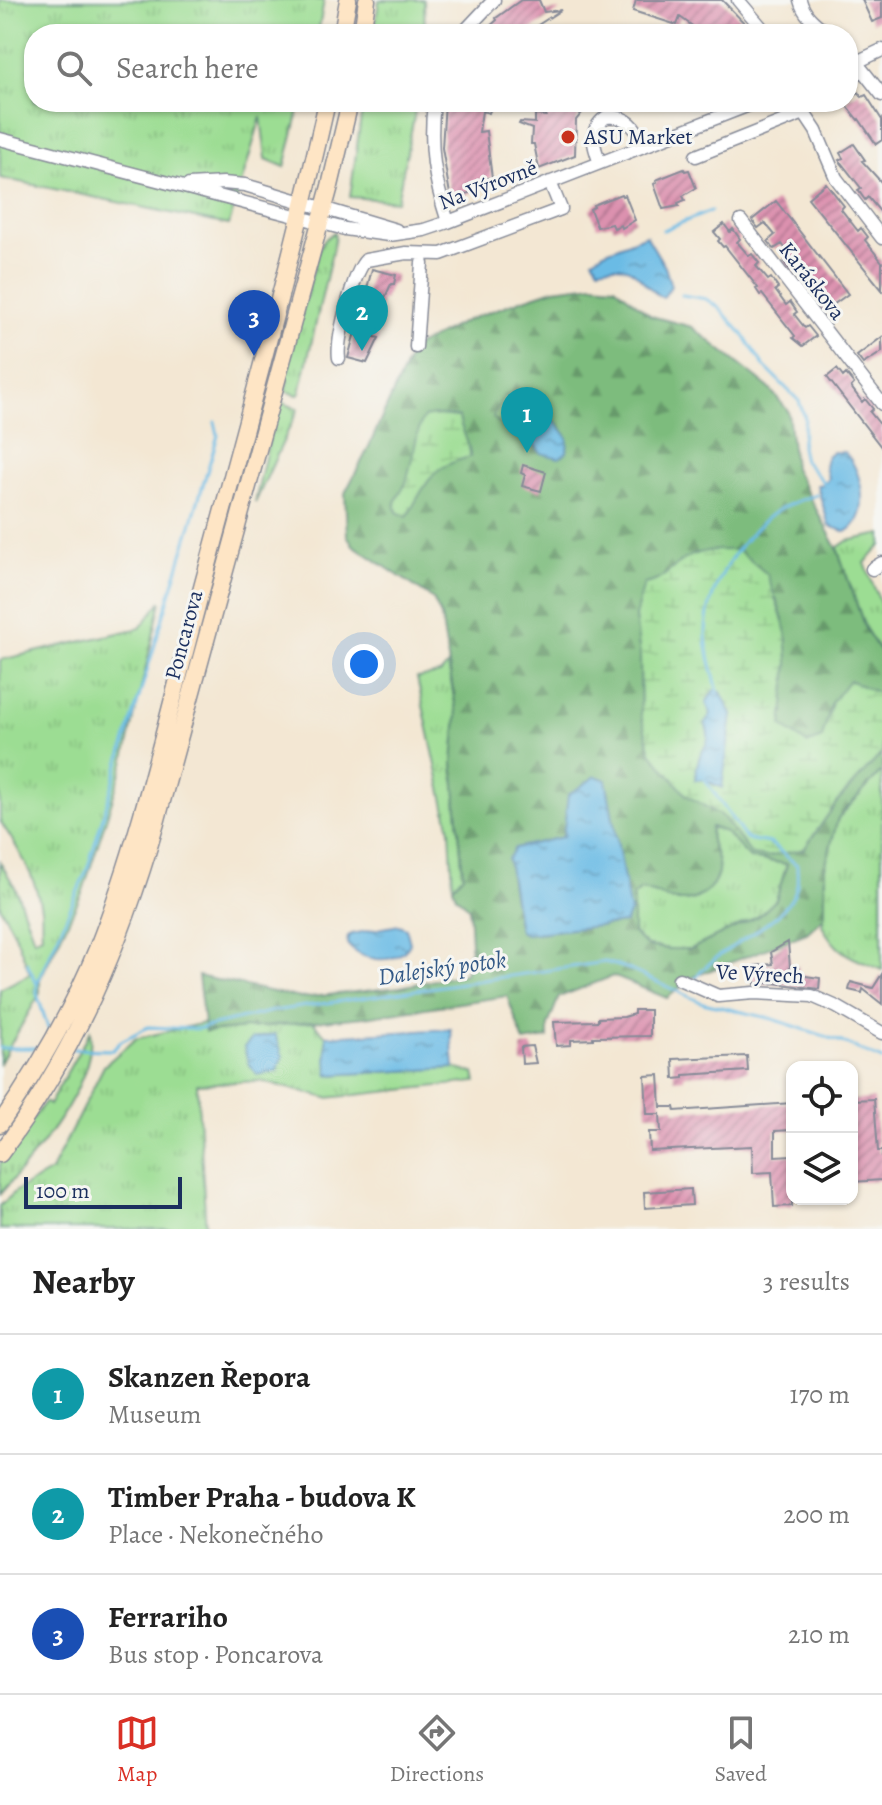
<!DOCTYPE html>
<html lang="en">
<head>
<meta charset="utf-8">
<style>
  :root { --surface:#fff; --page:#f6f6f6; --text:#222; --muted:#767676; --line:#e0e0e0; --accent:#d93025 }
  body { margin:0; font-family:Alegreya,serif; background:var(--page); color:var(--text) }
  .controls { position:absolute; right:24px; bottom:24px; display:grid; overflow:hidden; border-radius:16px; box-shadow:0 2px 6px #0004 }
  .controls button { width:72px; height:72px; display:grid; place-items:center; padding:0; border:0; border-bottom:2px solid var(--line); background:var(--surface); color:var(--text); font:40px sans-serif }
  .scale { position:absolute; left:24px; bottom:20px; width:158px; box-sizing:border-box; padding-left:8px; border:4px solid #1b2f5e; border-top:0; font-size:22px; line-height:28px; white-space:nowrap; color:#1b2f5e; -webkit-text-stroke:6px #f6f6f2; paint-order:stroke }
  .you { position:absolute; left:364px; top:664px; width:28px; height:28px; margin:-20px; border:6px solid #fff; border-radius:50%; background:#1a73e8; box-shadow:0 0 0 12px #1a73e833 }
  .badge { display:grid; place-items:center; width:52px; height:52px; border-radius:50%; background:var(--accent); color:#fff; font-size:26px; font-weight:700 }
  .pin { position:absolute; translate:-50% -66px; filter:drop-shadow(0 2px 4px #0008) }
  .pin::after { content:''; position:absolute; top:42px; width:28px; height:24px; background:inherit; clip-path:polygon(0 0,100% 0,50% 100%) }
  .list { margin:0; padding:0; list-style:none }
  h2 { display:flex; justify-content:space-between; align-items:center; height:104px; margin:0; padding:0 32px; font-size:34px }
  h2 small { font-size:26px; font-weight:400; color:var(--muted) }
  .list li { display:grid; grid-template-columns:52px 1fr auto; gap:24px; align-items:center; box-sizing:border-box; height:120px; padding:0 32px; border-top:2px solid var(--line) }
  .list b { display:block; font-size:30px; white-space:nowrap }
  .list p { margin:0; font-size:26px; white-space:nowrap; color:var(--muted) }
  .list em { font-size:26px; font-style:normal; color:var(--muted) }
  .icon { flex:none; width:44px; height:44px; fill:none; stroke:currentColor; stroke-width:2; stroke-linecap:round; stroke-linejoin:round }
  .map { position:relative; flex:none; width:882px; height:1229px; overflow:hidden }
  .search { position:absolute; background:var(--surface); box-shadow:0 2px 6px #0004; left:24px; right:24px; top:24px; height:88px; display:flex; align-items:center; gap:20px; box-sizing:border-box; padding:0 28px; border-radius:32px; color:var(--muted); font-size:30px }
  .sheet { height:464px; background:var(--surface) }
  nav { display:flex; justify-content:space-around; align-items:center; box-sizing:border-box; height:112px; border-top:2px solid var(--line); background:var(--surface); font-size:22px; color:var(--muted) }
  nav a { display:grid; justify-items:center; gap:4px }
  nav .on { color:var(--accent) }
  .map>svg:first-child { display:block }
</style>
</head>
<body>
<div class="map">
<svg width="882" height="1229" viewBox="0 0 882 1229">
  <defs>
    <pattern id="grass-tufts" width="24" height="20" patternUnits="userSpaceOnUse" patternTransform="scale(2)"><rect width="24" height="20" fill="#9cdd93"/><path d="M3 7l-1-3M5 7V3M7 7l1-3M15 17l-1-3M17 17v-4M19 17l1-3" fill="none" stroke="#86be81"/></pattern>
    <pattern id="forest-firs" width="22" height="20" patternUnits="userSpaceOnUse" patternTransform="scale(2)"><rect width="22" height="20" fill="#7dbc7d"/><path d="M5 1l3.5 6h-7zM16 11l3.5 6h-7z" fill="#66996a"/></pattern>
    <pattern id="wetland-marsh" width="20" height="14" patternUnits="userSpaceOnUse" patternTransform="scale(2)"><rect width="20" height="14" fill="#9cdd93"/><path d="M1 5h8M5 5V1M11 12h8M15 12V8" fill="none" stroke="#86be81"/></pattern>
    <pattern id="water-ripples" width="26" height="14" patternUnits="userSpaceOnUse" patternTransform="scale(2)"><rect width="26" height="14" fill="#6abbe5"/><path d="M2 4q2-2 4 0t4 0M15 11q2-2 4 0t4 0" fill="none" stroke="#5698bd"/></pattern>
    <pattern id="building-hatch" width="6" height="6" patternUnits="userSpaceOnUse" patternTransform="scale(2)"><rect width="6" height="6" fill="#dc91af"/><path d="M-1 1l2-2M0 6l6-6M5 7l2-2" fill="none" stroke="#b27792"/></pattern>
  </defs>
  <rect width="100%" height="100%" fill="#f6f6f2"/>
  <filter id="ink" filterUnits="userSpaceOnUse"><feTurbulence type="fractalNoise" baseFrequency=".0125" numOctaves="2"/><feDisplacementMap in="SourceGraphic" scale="16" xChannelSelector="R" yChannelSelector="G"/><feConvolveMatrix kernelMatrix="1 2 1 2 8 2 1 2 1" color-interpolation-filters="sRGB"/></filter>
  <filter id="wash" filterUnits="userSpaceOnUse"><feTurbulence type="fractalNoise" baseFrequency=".006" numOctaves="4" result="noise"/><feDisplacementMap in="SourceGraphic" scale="32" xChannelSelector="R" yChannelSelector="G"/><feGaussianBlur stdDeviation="1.8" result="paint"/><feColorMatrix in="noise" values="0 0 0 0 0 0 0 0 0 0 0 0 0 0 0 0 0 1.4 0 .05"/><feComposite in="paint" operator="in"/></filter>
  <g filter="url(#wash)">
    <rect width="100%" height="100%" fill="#f3e7d3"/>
    <path fill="url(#grass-tufts)" stroke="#5c8678" stroke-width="2" d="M 0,0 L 324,0 L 318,34 L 34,34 L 34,102 L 301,102 L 285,167 L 266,159 L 261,117 L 229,225 L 0,178 Z
      M 379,0 L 424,0 L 425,34 L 374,34 Z
      M 363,102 L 417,102 L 397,201 L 350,197 Z
      M 334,232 L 335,239 L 300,393 L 298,395 L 285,391 L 288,380 L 284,379 L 319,249 L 324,240 Z
      M 281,402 L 298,409 L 255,503 L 275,412 L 278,412 Z
      M 882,534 L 882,545 L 865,563 L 882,608 L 882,655 L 865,628 L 837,548 L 847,541 Z
      M 161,601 L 124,763 L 83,891 L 40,979 L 40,993 L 0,1063 L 0,989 L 30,974 L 15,934 L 0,906 L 0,862 L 15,887 L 34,939 L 42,935 C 41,927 42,918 41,909 C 36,877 18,848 0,821 L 0,660 L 140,628 Z
      M 448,665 L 457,715 L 453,763 L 463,875 L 453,887 L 450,830 L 417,678 L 440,674 Z
      M 882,771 L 882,970 C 853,958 837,955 822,925 L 825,913 L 825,867 L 838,818 Z
      M 711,826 L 725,831 L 750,858 L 787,864 L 776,900 L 759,916 L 691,949 L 669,949 L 647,946 L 633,933 L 633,897 L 640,890 C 655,891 668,902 683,901 C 703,900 721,882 718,863 C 715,849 708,842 711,826 Z
      M 313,1022 L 326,1036 L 329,1075 L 454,1068 L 474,1073 L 476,1082 L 327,1098 L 260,1081 L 197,1084 L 206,1229 L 0,1229 L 0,1206 L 16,1191 L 51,1171 L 104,1066 L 135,1039 L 204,1023 L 206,1032 Z
      M 90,1031 C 97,1084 34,1156 0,1194 L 0,1164 L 45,1102 L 49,1105 Z"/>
    <path fill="url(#forest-firs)" stroke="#4c766e" stroke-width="2" fill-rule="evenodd" d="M 594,284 L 615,286 L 651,316 L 692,327 L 769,388 L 788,411 L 794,468 L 837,548 L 865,628 L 882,655 L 882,699 L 877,692 L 832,702 L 822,739 L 807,745 L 782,726 L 788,662 L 786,630 L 776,598 L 684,560 L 656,583 L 635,616 L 640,655 L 641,715 L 686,795 L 723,817 L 752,855 L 804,849 L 837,802 L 882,753 L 882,771 L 838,818 L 825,867 L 824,917 L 807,933 L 693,977 L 667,998 L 613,976 L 559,997 L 548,1025 L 548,1038 L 524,1042 L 507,996 L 364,1017 L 205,1032 L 198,976 L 301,998 L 400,987 L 465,974 L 471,943 L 469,907 L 456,896 L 453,887 L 463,875 L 453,763 L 457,715 L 441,616 L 433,599 L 353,545 L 347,535 L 345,493 L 367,451 L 413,348 L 465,321 L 521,300 L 554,289 ZM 576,791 L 625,923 L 526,934 L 519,931 L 510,875 L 515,848 L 563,837 L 569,795 ZM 711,827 L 725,832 L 750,858 L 787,864 L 776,900 L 759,916 L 691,949 L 669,949 L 647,946 L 633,933 L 633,897 L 640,890 C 655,891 668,902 683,901 C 703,900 721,882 718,863 C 715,849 708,842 711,827 Z"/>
    <path fill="url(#wetland-marsh)" stroke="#5c8678" stroke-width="2" fill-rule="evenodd" d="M 525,394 L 533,407 L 533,418 L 525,426 L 503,428 L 493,417 L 505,396 Z
      M 435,415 L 459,417 C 461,432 471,443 470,457 C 430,466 426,484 407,517 L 397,512 L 395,502 L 406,483 L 420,425 L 424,417 Z
      M 738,550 L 767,574 L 786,630 L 788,662 L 782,726 L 807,744 L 822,738 L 832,702 L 849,680 L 878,693 L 882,699 L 882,753 L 837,802 L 804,849 L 767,857 L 752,855 L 723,817 L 686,795 L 651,752 L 641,715 L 640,655 L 635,616 L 644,584 C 661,582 668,571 682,561 C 699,549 718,550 738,550 ZM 711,714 L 732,715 L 714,785 L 704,779 L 695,780 L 700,755 L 708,745 Z"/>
    <path fill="url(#water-ripples)" stroke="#4275a2" stroke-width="2" d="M 646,235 L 665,267 L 671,286 L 663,298 C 636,283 640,259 599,268 L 593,259 L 604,252 Z
      M 551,421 L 555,421 L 568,438 L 567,452 L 559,458 L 541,453 L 533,443 L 543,425 Z
      M 832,452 L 844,452 C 863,469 872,519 846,532 L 829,526 L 817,485 L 824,484 L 828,478 L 825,467 L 827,456 Z
      M 714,690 L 721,692 L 732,715 L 722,788 L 704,779 L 695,780 C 696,772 697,761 701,754 C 708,742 711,737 705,723 L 711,714 L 706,703 Z
      M 596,776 L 606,780 L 630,912 L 625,923 L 526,934 L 519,931 L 508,859 L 515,848 L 563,837 L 568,795 Z
      M 399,925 L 406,928 L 410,943 C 400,966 361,963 347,944 L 348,936 L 352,934 Z
      M 451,1029 L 454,1068 L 328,1075 L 326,1036 Z
      M 275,1034 L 283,1057 L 277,1071 L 257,1075 L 248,1062 L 244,1047 L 252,1039 Z"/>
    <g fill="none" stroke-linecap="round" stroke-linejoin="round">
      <path stroke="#6abbe5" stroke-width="3" d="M 872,41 L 882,37
        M 880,76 L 882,79
        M 663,230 L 711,211
        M 682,295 L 706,299 L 719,308 L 742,333 L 764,366 L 799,401 L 805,418 L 801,447 L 804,461 L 825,484
        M 718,692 C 714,673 705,650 706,631 C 707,589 735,546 766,519 C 779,507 799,500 816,495
        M 27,963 L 37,984
        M 696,978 C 719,945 790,923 797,885 C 798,879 797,872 797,865 L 770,843 L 746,839 L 704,778
        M 50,1034 L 37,994 L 37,984 L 87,870 L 218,435 L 215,422
        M 0,1048 L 41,1048
        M 73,1049 L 113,1050 L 121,1041 L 148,1027 L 197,1029 L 273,1011 L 605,962 L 626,968 L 703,1003 L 773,1019 L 842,1042 L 882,1060"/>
    </g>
    <g id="blocks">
      <path fill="url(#building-hatch)" d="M 521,0 L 539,0 L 544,12 L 561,10 L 524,34 L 492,34 L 488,28 L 497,20 L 496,18 Z
        M 636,0 L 722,0 L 755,34 L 693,34 L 698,30 L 680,17 L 677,25 L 633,11 Z
        M 862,0 L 882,0 L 882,18 L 872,22 Z
        M 859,92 L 862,97 L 866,95 L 882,120 L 882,140 L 876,144 L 859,119 L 858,120 L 846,105 L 848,98 Z
        M 445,102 L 493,102 L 489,113 L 482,111 L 479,132 L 486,131 L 492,178 L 485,178 L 487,186 L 451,200 L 442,148 Z
        M 552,102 L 591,102 L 576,120 L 575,155 L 539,169 L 534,144 L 531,144 L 532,129 L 519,124 L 520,122 L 535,123 L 535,115 L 546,116 Z
        M 854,144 L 865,160 L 862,161 L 882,183 L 882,214 L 868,197 L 865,200 L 858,190 L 861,188 L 839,160 L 843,158 L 840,153 Z
        M 684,169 L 685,171 L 689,170 L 696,188 L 683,196 L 685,200 L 678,203 L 679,206 L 663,209 L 654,184 L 657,182 L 656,180 Z
        M 826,183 L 844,206 L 841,209 L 854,226 L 858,231 L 861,228 L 868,237 L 865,240 L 882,262 L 882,290 L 808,198 Z
        M 621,194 L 622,196 L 625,195 L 635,220 L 622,228 L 621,225 L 614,228 L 612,224 L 597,227 L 590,209 L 594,207 L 593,205 Z
        M 776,201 L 848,294 L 823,312 L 817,304 L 824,299 L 814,285 L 806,291 L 800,283 L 805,279 L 804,273 L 798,264 L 790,270 L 784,262 L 791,256 L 782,244 L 774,249 L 768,241 L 775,235 L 765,223 L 758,228 L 752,220 Z
        M 724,224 L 730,232 L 733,229 L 740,239 L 737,242 L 749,256 L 752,254 L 759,263 L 756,266 L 768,280 L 771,278 L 778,288 L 775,290 L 786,305 L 790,302 L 797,312 L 794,314 L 805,328 L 808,326 L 816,336 L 803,346 L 793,338 L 795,336 L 762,294 L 760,295 L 756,289 L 758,288 L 725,246 L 723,247 L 718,241 L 720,239 L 714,232 Z
        M 372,269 L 396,275 L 394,284 L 391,284 L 384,300 L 382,299 L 380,307 L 378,307 L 375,315 L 361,312 Z
        M 355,332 L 379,338 L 367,363 L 348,358 Z
        M 882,337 L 882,352 L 863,364 L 857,356 Z
        M 837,369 L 843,377 L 846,374 L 854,384 L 851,387 L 862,402 L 865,399 L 873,409 L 870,412 L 882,427 L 882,448 L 827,377 Z
        M 523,465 L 546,472 L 541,491 L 522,486 L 525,475 L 521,473 Z
        M 788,942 L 790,967 L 798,966 L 799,975 L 820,978 L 819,989 L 774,983 L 755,984 L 754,966 L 773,964 L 771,952 Z
        M 882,974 L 882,1004 L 863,989 L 862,993 L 849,990 L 851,982 L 873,988 Z
        M 634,1010 L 650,1010 L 650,1036 L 593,1037 L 593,1039 L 571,1040 L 571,1045 L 556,1046 L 554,1022 L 598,1021 L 598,1018 L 624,1017 L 634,1014 Z
        M 532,1046 L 536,1063 L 522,1064 L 521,1047 Z
        M 747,1056 L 748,1071 L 684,1075 L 684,1078 L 674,1079 L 673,1059 Z
        M 659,1075 L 661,1107 L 674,1107 L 675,1111 L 792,1103 L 792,1130 L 775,1131 L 775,1156 L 792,1155 L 792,1206 L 774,1207 L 772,1172 L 753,1173 L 752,1146 L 650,1151 L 649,1132 L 661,1132 L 660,1114 L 647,1114 L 645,1076 Z
        M 874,1099 L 878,1151 L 882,1151 L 882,1180 L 852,1182 L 852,1100 Z
        M 691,1189 L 692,1205 L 645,1208 L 644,1192 Z"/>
    </g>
  </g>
  <g filter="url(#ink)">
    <use href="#blocks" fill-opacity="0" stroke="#878b98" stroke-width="2"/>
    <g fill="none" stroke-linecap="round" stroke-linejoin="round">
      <g stroke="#878b98" stroke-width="15">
        <path id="street" d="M 738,0 L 767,34
          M 800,0 C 804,16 816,24 829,34
          M 462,34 L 494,0
          M 848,52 L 882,95
          M 848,66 L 882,50
          M 434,102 C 429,147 434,179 448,222
          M 804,113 L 816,131 L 836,178 L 882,238
          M 0,139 L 345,229 L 389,235 L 424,230 L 448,222 L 757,102
          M 696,156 L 804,113 L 800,102
          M 600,163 C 593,145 588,130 606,117 C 628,115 636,127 644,145
          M 189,185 L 223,183 L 245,185 L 396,230
          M 741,221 L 882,404
          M 416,347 L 422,263
          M 339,358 C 336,341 353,272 366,260 L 406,253 L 441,254 L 561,209 L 550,182
          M 872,569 L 882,563
          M 679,979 L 718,996 L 754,993 L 812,996 L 837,1007 L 882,1033"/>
      </g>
      <g stroke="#878b98" stroke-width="19">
        <path id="secondary" d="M 342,34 L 348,0
          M 362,34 L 367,0
          M 0,1124 C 38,1069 72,1011 97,949 C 142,835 168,713 200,595 C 244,431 290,267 327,102
          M 0,1154 C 75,1054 122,942 156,823 L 330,186 L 350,102"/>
      </g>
      <use href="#street" stroke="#fff" stroke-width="12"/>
      <use href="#secondary" stroke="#fee5c5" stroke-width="16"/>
    </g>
  </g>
  <circle fill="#c8321e" stroke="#f6f6f2" stroke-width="3" cx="568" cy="137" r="8"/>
  <g text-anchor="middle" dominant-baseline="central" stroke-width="6" stroke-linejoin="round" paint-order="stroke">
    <g font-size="22" fill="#1b2f5e" stroke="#f6f6f2" text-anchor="start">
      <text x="584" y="137">ASU Market</text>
    </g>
    <g font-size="22" fill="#1b2f5e" stroke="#f6f6f2">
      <text transform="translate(488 185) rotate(-21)">Na Výrovně</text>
      <text transform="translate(812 281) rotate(52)">Karáskova</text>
      <text transform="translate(184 635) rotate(-75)">Poncarova</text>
      <text transform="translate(760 974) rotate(3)">Ve Výrech</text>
    </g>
    <g font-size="24" font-style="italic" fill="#335986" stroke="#f6f6f2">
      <text transform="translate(442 968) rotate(-8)">Dalejský potok</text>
    </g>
  </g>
</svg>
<div class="controls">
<button><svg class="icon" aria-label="locate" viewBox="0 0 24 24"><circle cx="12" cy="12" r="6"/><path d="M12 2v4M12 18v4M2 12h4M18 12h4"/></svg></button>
<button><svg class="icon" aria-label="layers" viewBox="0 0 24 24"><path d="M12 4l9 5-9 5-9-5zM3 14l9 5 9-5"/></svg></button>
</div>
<div class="scale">100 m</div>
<div class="you"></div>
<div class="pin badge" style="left:527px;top:453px;background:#0f9aa8">1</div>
<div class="pin badge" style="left:362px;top:351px;background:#0f9aa8">2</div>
<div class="pin badge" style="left:254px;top:356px;background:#1a4fb4">3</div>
<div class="search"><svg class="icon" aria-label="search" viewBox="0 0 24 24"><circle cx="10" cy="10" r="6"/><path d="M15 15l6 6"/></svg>Search here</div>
</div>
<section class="sheet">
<h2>Nearby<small>3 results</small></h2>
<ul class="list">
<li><span class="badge" style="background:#0f9aa8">1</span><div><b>Skanzen Řepora</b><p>Museum</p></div><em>170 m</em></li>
<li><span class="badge" style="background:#0f9aa8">2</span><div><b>Timber Praha - budova K</b><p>Place · Nekonečného</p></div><em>200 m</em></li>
<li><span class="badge" style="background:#1a4fb4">3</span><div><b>Ferrariho</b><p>Bus stop · Poncarova</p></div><em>210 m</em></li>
</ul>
</section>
<nav>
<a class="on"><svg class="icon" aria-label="map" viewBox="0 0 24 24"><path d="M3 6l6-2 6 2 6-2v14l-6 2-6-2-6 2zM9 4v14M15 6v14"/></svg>Map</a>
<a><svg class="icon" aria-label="directions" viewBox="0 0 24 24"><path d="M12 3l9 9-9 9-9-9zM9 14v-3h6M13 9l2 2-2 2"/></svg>Directions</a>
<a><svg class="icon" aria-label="saved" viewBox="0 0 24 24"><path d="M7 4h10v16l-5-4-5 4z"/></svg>Saved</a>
</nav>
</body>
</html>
